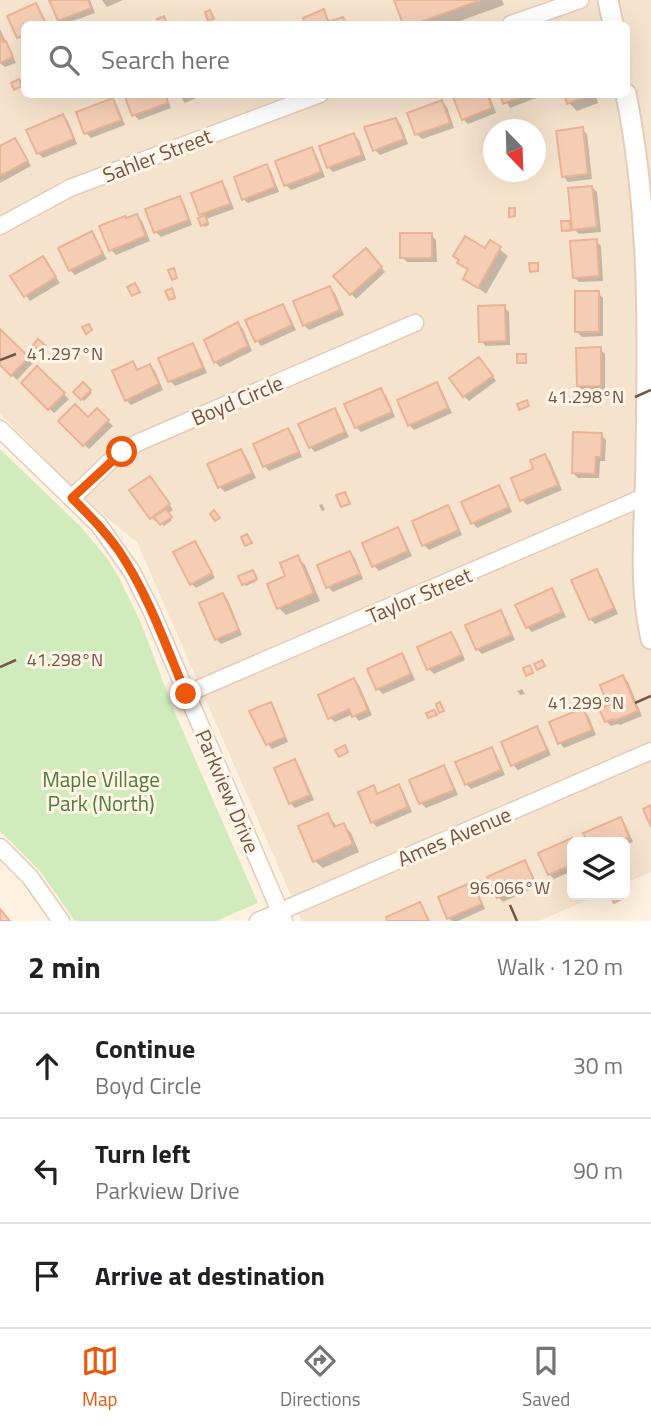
<!DOCTYPE html>
<html lang="en">
<head>
<meta charset="utf-8">
<style>
  :root { --surface:#fff; --page:#f6f6f6; --text:#202124; --muted:#757577; --line:#e0e0e0; --accent:#ea580c }
  body { margin:0; font-family:"Titillium Web",sans-serif; background:var(--page); color:var(--text) }
  .controls { position:absolute; right:21px; bottom:21px; display:grid; overflow:hidden; border-radius:10px; box-shadow:0 7px 28px #0002 }
  .controls button { width:63px; height:63px; display:grid; place-items:center; padding:0; border:0; border-bottom:2px solid var(--line); background:var(--surface); color:var(--text); font:35px sans-serif }
  .compass { position:absolute; left:483px; top:119px; width:63px; height:63px; border-radius:50%; background:var(--surface); box-shadow:0 7px 28px #0002; rotate:157deg }
  .stop { position:absolute; width:21px; height:21px; margin:-16px; border:5px solid #ea580c; border-radius:50%; background:#fff }
  .stop.end { background:#ea580c; border-color:#fff; box-shadow:0 2px 7px #0008 }
  .list { margin:0; padding:0; list-style:none }
  h2 { display:flex; justify-content:space-between; align-items:center; height:91px; margin:0; padding:0 28px; font-size:30px }
  h2 small { font-size:23px; font-weight:400; color:var(--muted) }
  .list li { display:grid; grid-template-columns:46px 1fr auto; gap:21px; align-items:center; box-sizing:border-box; height:105px; padding:0 28px; border-top:2px solid var(--line) }
  .list b { display:block; font-size:26px; white-space:nowrap }
  .list p { margin:0; font-size:23px; white-space:nowrap; color:var(--muted) }
  .list em { font-size:23px; font-style:normal; color:var(--muted) }
  .icon { flex:none; width:38px; height:38px; fill:none; stroke:currentColor; stroke-width:2; stroke-linecap:round; stroke-linejoin:round }
  .map { position:relative; flex:none; width:651px; height:921px; overflow:hidden }
  .search { position:absolute; background:var(--surface); box-shadow:0 7px 28px #0002; left:21px; right:21px; top:21px; height:77px; display:flex; align-items:center; gap:18px; box-sizing:border-box; padding:0 24px; border-radius:10px; color:var(--muted); font-size:26px }
  .sheet { height:406px; background:var(--surface) }
  nav { display:flex; justify-content:space-around; align-items:center; box-sizing:border-box; height:98px; border-top:2px solid var(--line); background:var(--surface); font-size:19px; color:var(--muted) }
  nav a { display:grid; justify-items:center; gap:4px }
  nav .on { color:var(--accent) }
  .map>svg:first-child { display:block }
</style>
</head>
<body>
<div class="map">
<svg width="651" height="921" viewBox="0 0 651 921">
  <rect width="100%" height="100%" fill="#fef1df"/>
  <path fill="#f6e3cd" fill-rule="evenodd" d="M 0,0 L 651,0 L 651,872 L 625,883 L 625,842 L 572,842 L 572,895 L 599,895 L 539,921 L 302,921 L 137,542 L 88,503 L 0,414 ZM 24,24 L 626,24 L 626,94 L 24,94 ZM 494,130 L 536,130 L 536,172 L 494,172 Z"/>
  <path fill="#d0ecbd" d="M 0,449 L 80,526 L 107,558 L 119,578 L 141,623 L 175,713 L 258,903 L 216,921 L 75,921 L 40,871 L 0,831 Z"/>
  <path fill="#0003" d="M 51,0 L 90,0 L 95,13 L 64,24 L 59,20 Z
    M 102,0 L 123,0 L 107,7 Z
    M 395,0 L 502,0 L 504,5 L 452,24 L 405,24 Z
    M 36,5 L 48,24 L 24,24 L 24,42 L 19,37 L 9,17 Z
    M 323,11 L 331,23 L 342,19 L 347,24 L 307,24 L 305,19 Z
    M 0,29 L 16,63 L 5,67 L 0,63 Z
    M 126,94 L 166,94 L 171,108 L 139,120 L 134,115 Z
    M 179,94 L 205,94 L 185,103 Z
    M 464,94 L 489,94 L 496,113 L 468,124 L 463,119 Z
    M 502,94 L 541,94 L 541,96 L 510,108 Z
    M 566,94 L 596,94 L 598,103 L 577,111 L 569,103 Z
    M 112,100 L 117,105 L 125,125 L 91,138 L 86,133 Z
    M 442,102 L 447,107 L 454,128 L 422,139 L 417,134 L 410,114 Z
    M 63,116 L 68,121 L 77,144 L 43,158 L 38,153 Z
    M 396,120 L 401,125 L 408,144 L 380,155 L 375,150 Z
    M 582,129 L 587,134 L 592,179 L 568,182 L 564,177 Z
    M 354,135 L 359,140 L 366,160 L 333,172 L 328,167 Z
    M 15,140 L 31,166 L 0,183 L 0,148 Z
    M 311,149 L 316,154 L 325,177 L 291,190 L 286,185 Z
    M 266,167 L 271,171 L 279,192 L 248,203 L 243,199 Z
    M 221,183 L 226,188 L 234,209 L 206,219 L 209,225 L 205,227 L 203,225 L 204,218 L 193,194 Z
    M 592,187 L 597,192 L 601,232 L 579,234 L 571,226 L 572,231 L 566,232 L 564,230 L 569,222 L 574,227 Z
    M 179,198 L 184,203 L 192,225 L 161,237 L 156,232 Z
    M 137,216 L 142,221 L 150,241 L 116,255 L 111,250 L 127,220 Z
    M 91,233 L 107,259 L 75,275 L 70,270 Z
    M 431,235 L 436,240 L 437,262 L 407,262 L 402,257 Z
    M 596,241 L 601,246 L 603,281 L 579,282 L 574,277 Z
    M 490,242 L 508,256 L 486,294 L 465,278 L 469,271 L 459,262 L 486,250 Z
    M 366,250 L 385,272 L 356,299 L 336,277 Z
    M 42,258 L 60,283 L 30,301 L 13,277 Z
    M 330,288 L 335,293 L 344,315 L 309,330 L 304,325 Z
    M 598,293 L 603,298 L 603,336 L 582,337 L 577,332 Z
    M 282,306 L 287,311 L 296,330 L 261,346 L 257,341 L 248,321 Z
    M 504,307 L 509,312 L 510,345 L 486,346 L 481,341 Z
    M 238,325 L 243,329 L 252,351 L 220,367 L 215,362 Z
    M 0,332 L 33,363 L 17,380 L 0,363 Z
    M 193,346 L 197,350 L 207,373 L 175,386 L 170,381 Z
    M 600,349 L 605,354 L 605,390 L 583,391 L 578,386 Z
    M 133,363 L 139,371 L 150,366 L 155,371 L 163,390 L 131,405 L 126,400 Z
    M 484,364 L 496,381 L 469,401 L 464,396 Z
    M 37,368 L 69,399 L 54,413 L 23,383 Z
    M 83,384 L 92,393 L 84,401 L 75,392 Z
    M 436,384 L 441,389 L 452,413 L 414,430 L 409,425 Z
    M 381,390 L 386,395 L 395,417 L 361,432 L 356,427 Z
    M 97,410 L 113,426 L 89,449 L 60,421 L 88,419 Z
    M 334,410 L 339,415 L 349,437 L 315,452 L 310,447 Z
    M 288,430 L 293,435 L 302,457 L 269,471 L 265,466 Z
    M 601,435 L 606,440 L 605,461 L 600,461 L 599,478 L 578,478 L 573,473 Z
    M 241,451 L 246,456 L 256,478 L 225,492 L 220,487 Z
    M 545,456 L 550,461 L 562,490 L 527,505 L 522,500 L 535,470 Z
    M 155,483 L 173,510 L 168,514 L 172,520 L 164,526 L 159,520 L 156,522 L 151,517 Z
    M 498,487 L 503,492 L 512,512 L 477,528 L 473,523 Z
    M 322,504 L 325,510 L 322,511 L 319,505 Z
    M 447,507 L 452,512 L 462,535 L 429,550 L 424,545 Z
    M 397,529 L 402,534 L 412,556 L 379,571 L 374,566 Z
    M 194,543 L 215,578 L 196,588 L 191,583 Z
    M 350,553 L 355,558 L 363,579 L 333,592 L 328,587 Z
    M 297,557 L 305,565 L 320,601 L 286,615 L 279,608 L 288,577 Z
    M 596,571 L 601,576 L 618,614 L 595,624 L 590,619 Z
    M 254,574 L 257,581 L 246,586 L 244,584 Z
    M 552,590 L 556,595 L 566,617 L 532,632 L 527,627 Z
    M 223,595 L 228,600 L 242,635 L 221,644 L 216,639 Z
    M 500,612 L 505,617 L 515,640 L 482,654 L 477,649 Z
    M 451,634 L 456,639 L 465,660 L 434,674 L 429,669 Z
    M 402,655 L 406,660 L 415,680 L 383,694 L 378,689 Z
    M 623,677 L 628,682 L 642,716 L 620,725 L 618,724 L 611,726 L 606,721 Z
    M 354,680 L 359,685 L 372,715 L 359,721 L 353,714 L 335,722 L 330,718 Z
    M 522,689 L 525,694 L 520,695 L 517,691 Z
    M 270,704 L 275,709 L 288,742 L 272,749 L 268,744 Z
    M 583,710 L 588,715 L 596,735 L 564,748 L 560,743 Z
    M 536,728 L 541,733 L 551,755 L 518,770 L 513,765 Z
    M 491,749 L 496,754 L 505,775 L 471,789 L 466,784 Z
    M 295,761 L 299,766 L 314,800 L 295,808 L 290,803 Z
    M 443,767 L 448,772 L 458,795 L 426,808 L 421,803 Z
    M 373,787 L 379,795 L 398,787 L 403,791 L 412,812 L 377,827 L 372,822 Z
    M 328,815 L 338,828 L 343,825 L 351,833 L 359,852 L 323,868 L 315,861 Z
    M 620,819 L 625,824 L 633,842 L 625,845 L 625,842 L 589,842 L 585,834 Z
    M 572,840 L 574,842 L 572,842 L 572,871 L 554,879 L 549,874 L 541,854 Z
    M 524,862 L 529,867 L 538,886 L 503,902 L 498,897 Z
    M 472,884 L 476,889 L 485,909 L 458,921 L 452,921 L 449,918 Z"/>
  <path fill="#f5cdb5" stroke="#e9b394" stroke-width="2" d="M 49,0 L 88,0 L 91,8 L 58,21 Z
    M 394,0 L 481,0 L 415,24 L 403,24 Z
    M 36,3 L 46,24 L 24,24 L 24,35 L 17,38 L 7,16 Z
    M 324,9 L 328,22 L 343,17 L 346,24 L 305,24 L 303,18 Z
    M 210,10 L 214,19 L 208,21 L 205,12 Z
    M 164,16 L 167,24 L 159,24 L 157,19 Z
    M 0,34 L 3,42 L 6,41 L 13,57 L 0,63 Z
    M 19,79 L 22,86 L 14,90 L 11,83 Z
    M 124,94 L 165,94 L 168,103 L 132,116 Z
    M 459,94 L 487,94 L 492,108 L 462,120 L 453,97 Z
    M 500,94 L 527,94 L 503,104 Z
    M 564,94 L 591,94 L 591,95 L 567,104 Z
    M 113,98 L 121,120 L 84,134 L 76,112 Z
    M 442,100 L 450,123 L 415,135 L 407,113 Z
    M 63,114 L 74,139 L 37,154 L 26,130 Z
    M 396,118 L 404,139 L 373,151 L 364,127 Z
    M 583,127 L 588,174 L 562,177 L 556,131 Z
    M 354,133 L 362,155 L 327,168 L 319,146 Z
    M 15,138 L 28,161 L 0,176 L 0,146 Z
    M 312,147 L 321,172 L 284,186 L 275,161 Z
    M 267,164 L 275,187 L 242,200 L 234,177 Z
    M 222,181 L 230,204 L 199,215 L 191,193 Z
    M 592,186 L 597,227 L 572,230 L 568,188 Z
    M 180,196 L 189,220 L 154,233 L 145,209 Z
    M 509,208 L 515,208 L 515,216 L 509,217 Z
    M 137,214 L 146,236 L 109,251 L 99,226 L 125,216 L 126,218 Z
    M 205,215 L 208,223 L 201,226 L 198,218 Z
    M 561,221 L 570,221 L 571,230 L 562,231 Z
    M 92,231 L 103,254 L 69,271 L 58,248 Z
    M 400,233 L 432,233 L 432,258 L 400,258 Z
    M 465,236 L 485,248 L 490,240 L 501,247 L 478,288 L 463,279 L 468,269 L 457,263 L 459,260 L 453,256 Z
    M 597,239 L 599,276 L 573,278 L 570,241 Z
    M 366,248 L 382,267 L 350,295 L 333,276 Z
    M 43,256 L 56,277 L 24,297 L 10,276 Z
    M 529,263 L 538,263 L 538,271 L 530,272 Z
    M 174,268 L 177,278 L 172,280 L 168,270 Z
    M 135,283 L 140,292 L 132,296 L 127,287 Z
    M 330,286 L 340,310 L 303,326 L 293,301 Z
    M 172,288 L 175,298 L 169,300 L 165,291 Z
    M 575,291 L 599,291 L 599,332 L 575,332 Z
    M 283,304 L 292,325 L 255,342 L 245,320 Z
    M 505,305 L 506,341 L 479,342 L 478,306 Z
    M 238,322 L 248,346 L 214,363 L 204,340 Z
    M 89,324 L 92,330 L 86,334 L 82,327 Z
    M 0,329 L 29,357 L 11,376 L 0,365 Z
    M 38,339 L 45,345 L 39,351 L 33,345 Z
    M 193,343 L 203,368 L 168,382 L 158,358 Z
    M 601,347 L 601,386 L 577,386 L 576,348 Z
    M 517,354 L 526,354 L 526,363 L 517,363 Z
    M 479,357 L 493,376 L 463,397 L 449,378 Z
    M 133,361 L 137,370 L 150,364 L 159,384 L 125,401 L 112,371 Z
    M 37,366 L 65,393 L 48,410 L 21,383 Z
    M 83,382 L 91,390 L 81,400 L 73,392 Z
    M 437,382 L 448,408 L 408,426 L 397,400 Z
    M 381,388 L 392,412 L 355,428 L 344,404 Z
    M 527,400 L 529,406 L 519,410 L 517,404 Z
    M 75,404 L 88,417 L 97,408 L 109,420 L 83,446 L 58,421 Z
    M 335,408 L 345,432 L 309,448 L 298,424 Z
    M 288,428 L 299,452 L 263,467 L 253,444 Z
    M 573,432 L 602,433 L 601,457 L 596,457 L 595,474 L 572,473 Z
    M 241,449 L 252,473 L 218,488 L 207,464 Z
    M 545,454 L 558,485 L 520,501 L 511,478 L 533,469 L 530,460 Z
    M 150,476 L 170,504 L 150,519 L 129,490 Z
    M 499,485 L 509,507 L 471,524 L 461,502 Z
    M 345,492 L 350,504 L 341,507 L 336,495 Z
    M 448,505 L 459,530 L 422,546 L 412,521 Z
    M 166,509 L 172,517 L 160,525 L 154,517 Z
    M 214,510 L 220,518 L 215,521 L 210,514 Z
    M 398,527 L 408,551 L 372,567 L 362,543 Z
    M 247,534 L 252,543 L 245,546 L 241,537 Z
    M 195,541 L 212,573 L 190,585 L 173,552 Z
    M 350,551 L 360,574 L 326,588 L 317,565 Z
    M 298,555 L 314,593 L 277,609 L 267,584 L 285,576 L 280,563 Z
    M 597,569 L 614,608 L 589,620 L 571,580 Z
    M 253,570 L 257,579 L 242,585 L 238,576 Z
    M 552,588 L 562,612 L 526,628 L 515,605 Z
    M 223,593 L 239,630 L 215,640 L 199,603 Z
    M 501,610 L 511,635 L 476,650 L 465,625 Z
    M 451,632 L 462,655 L 427,670 L 417,647 Z
    M 402,653 L 411,674 L 376,690 L 367,669 Z
    M 542,660 L 545,666 L 537,670 L 534,664 Z
    M 530,665 L 533,673 L 526,676 L 523,668 Z
    M 623,675 L 638,711 L 614,721 L 613,719 L 605,722 L 599,709 L 608,705 L 600,685 Z
    M 354,678 L 368,710 L 352,717 L 349,709 L 328,719 L 318,695 Z
    M 271,702 L 285,737 L 266,745 L 249,711 Z
    M 440,702 L 444,711 L 439,713 L 436,704 Z
    M 583,708 L 592,730 L 558,744 L 549,722 Z
    M 434,710 L 437,715 L 428,718 L 426,713 Z
    M 537,726 L 547,750 L 511,766 L 501,742 Z
    M 345,745 L 348,752 L 339,757 L 335,750 Z
    M 492,747 L 501,770 L 465,785 L 455,762 Z
    M 295,759 L 310,795 L 289,804 L 274,768 Z
    M 444,765 L 454,790 L 419,804 L 409,780 Z
    M 399,784 L 408,807 L 371,823 L 358,792 L 374,785 L 377,794 Z
    M 651,805 L 651,827 L 643,809 Z
    M 328,813 L 334,827 L 344,823 L 353,844 L 313,862 L 298,826 Z
    M 621,817 L 629,837 L 616,842 L 587,842 L 583,833 Z
    M 572,838 L 572,865 L 548,875 L 538,853 Z
    M 525,860 L 534,881 L 497,898 L 487,877 Z
    M 472,882 L 482,904 L 447,919 L 438,897 Z
    M 610,895 L 618,895 L 620,900 L 614,903 Z
    M 420,902 L 429,921 L 387,921 L 386,917 Z
    M 0,909 L 10,921 L 0,921 Z"/>
  <g fill="none" stroke-linecap="round" stroke-linejoin="round">
    <g stroke="#e2cdba" stroke-width="19">
      <path id="minor" d="M 511,24 L 580,0
        M 0,226 L 70,188 L 320,94
        M 0,429 L 99,525 L 132,572 L 151,610 L 284,921
        M 72,498 L 109,462 L 137,443 L 415,323
        M 186,694 L 651,494
        M 0,847 L 30,877 L 61,921
        M 258,921 L 651,751"/>
    </g>
    <g stroke="#e2cdba" stroke-width="23">
      <path id="tertiary" d="M 608,0 L 613,24
        M 626,94 C 650,213 648,334 646,454 C 646,516 637,578 651,639"/>
    </g>
    <use href="#minor" stroke="#fff" stroke-width="16"/>
    <use href="#tertiary" stroke="#fff" stroke-width="19"/>
  </g>
  <g fill="none" stroke-linecap="round" stroke-linejoin="round">
    <path stroke="#ea580c" stroke-width="9" d="M 122,452 L 72,498 C 89,515 105,531 119,551 C 148,594 166,646 186,694"/>
  </g>
  <path fill="none" stroke="#755645" stroke-width="2.5" d="M 0,360 L 16,354M 635,397 L 651,390M 0,667 L 16,660M 635,703 L 651,696M 510,905 L 517,921"/>
  <g text-anchor="middle" dominant-baseline="central" stroke-width="6" stroke-linejoin="round" paint-order="stroke">
    <g font-size="21" fill="#755645" stroke="#fff5e7">
      <text transform="translate(157 155) rotate(-21)">Sahler Street</text>
      <text transform="translate(237 400) rotate(-23)">Boyd Circle</text>
      <text transform="translate(419 595) rotate(-23)">Taylor Street</text>
      <text transform="translate(228 791) rotate(67)">Parkview Drive</text>
      <text transform="translate(454 836) rotate(-23)">Ames Avenue</text>
    </g>
    <g font-size="21" fill="#507c3c" stroke="#fff5e7">
      <text x="101" y="779">Maple Village<tspan x="101" dy="24">Park (North)</tspan></text>
    </g>
  </g>
  <g font-size="18" text-anchor="middle" fill="#755645" stroke="#fff5e7" stroke-width="6" stroke-linejoin="round" paint-order="stroke">
    <text x="65" y="360">41.297°N</text>
    <text x="586" y="403">41.298°N</text>
    <text x="65" y="666">41.298°N</text>
    <text x="586" y="709">41.299°N</text>
    <text x="510" y="894">96.066°W</text>
  </g>
</svg>
<div class="controls">
<button><svg class="icon" aria-label="layers" viewBox="0 0 24 24"><path d="M12 4l9 5-9 5-9-5zM3 14l9 5 9-5"/></svg></button>
</div>
<svg class="compass" viewBox="-18 -18 36 36"><path d="M0-13l5 13h-10z" fill="#e53935"/><path d="M0 13l5-13h-10z" fill="#757577"/></svg>
<div class="stop" style="left:122px;top:452px"></div>
<div class="stop end" style="left:186px;top:694px"></div>
<div class="search"><svg class="icon" aria-label="search" viewBox="0 0 24 24"><circle cx="10" cy="10" r="6"/><path d="M15 15l6 6"/></svg>Search here</div>
</div>
<section class="sheet">
<h2>2 min<small>Walk · 120 m</small></h2>
<ul class="list">
<li><svg class="icon" aria-label="ahead" viewBox="0 0 24 24"><path d="M12 20V5M6 11l6-6 6 6"/></svg><div><b>Continue</b><p>Boyd Circle</p></div><em>30 m</em></li>
<li><svg class="icon" aria-label="left" viewBox="0 0 24 24"><path d="M17 20v-9H6M10 6l-5 5 5 5"/></svg><div><b>Turn left</b><p>Parkview Drive</p></div><em>90 m</em></li>
<li><svg class="icon" aria-label="arrive" viewBox="0 0 24 24"><path d="M6 21V4h12l-3 4 3 4H6"/></svg><div><b>Arrive at destination</b></div></li>
</ul>
</section>
<nav>
<a class="on"><svg class="icon" aria-label="map" viewBox="0 0 24 24"><path d="M3 6l6-2 6 2 6-2v14l-6 2-6-2-6 2zM9 4v14M15 6v14"/></svg>Map</a>
<a><svg class="icon" aria-label="directions" viewBox="0 0 24 24"><path d="M12 3l9 9-9 9-9-9zM9 14v-3h6M13 9l2 2-2 2"/></svg>Directions</a>
<a><svg class="icon" aria-label="saved" viewBox="0 0 24 24"><path d="M7 4h10v16l-5-4-5 4z"/></svg>Saved</a>
</nav>
</body>
</html>
